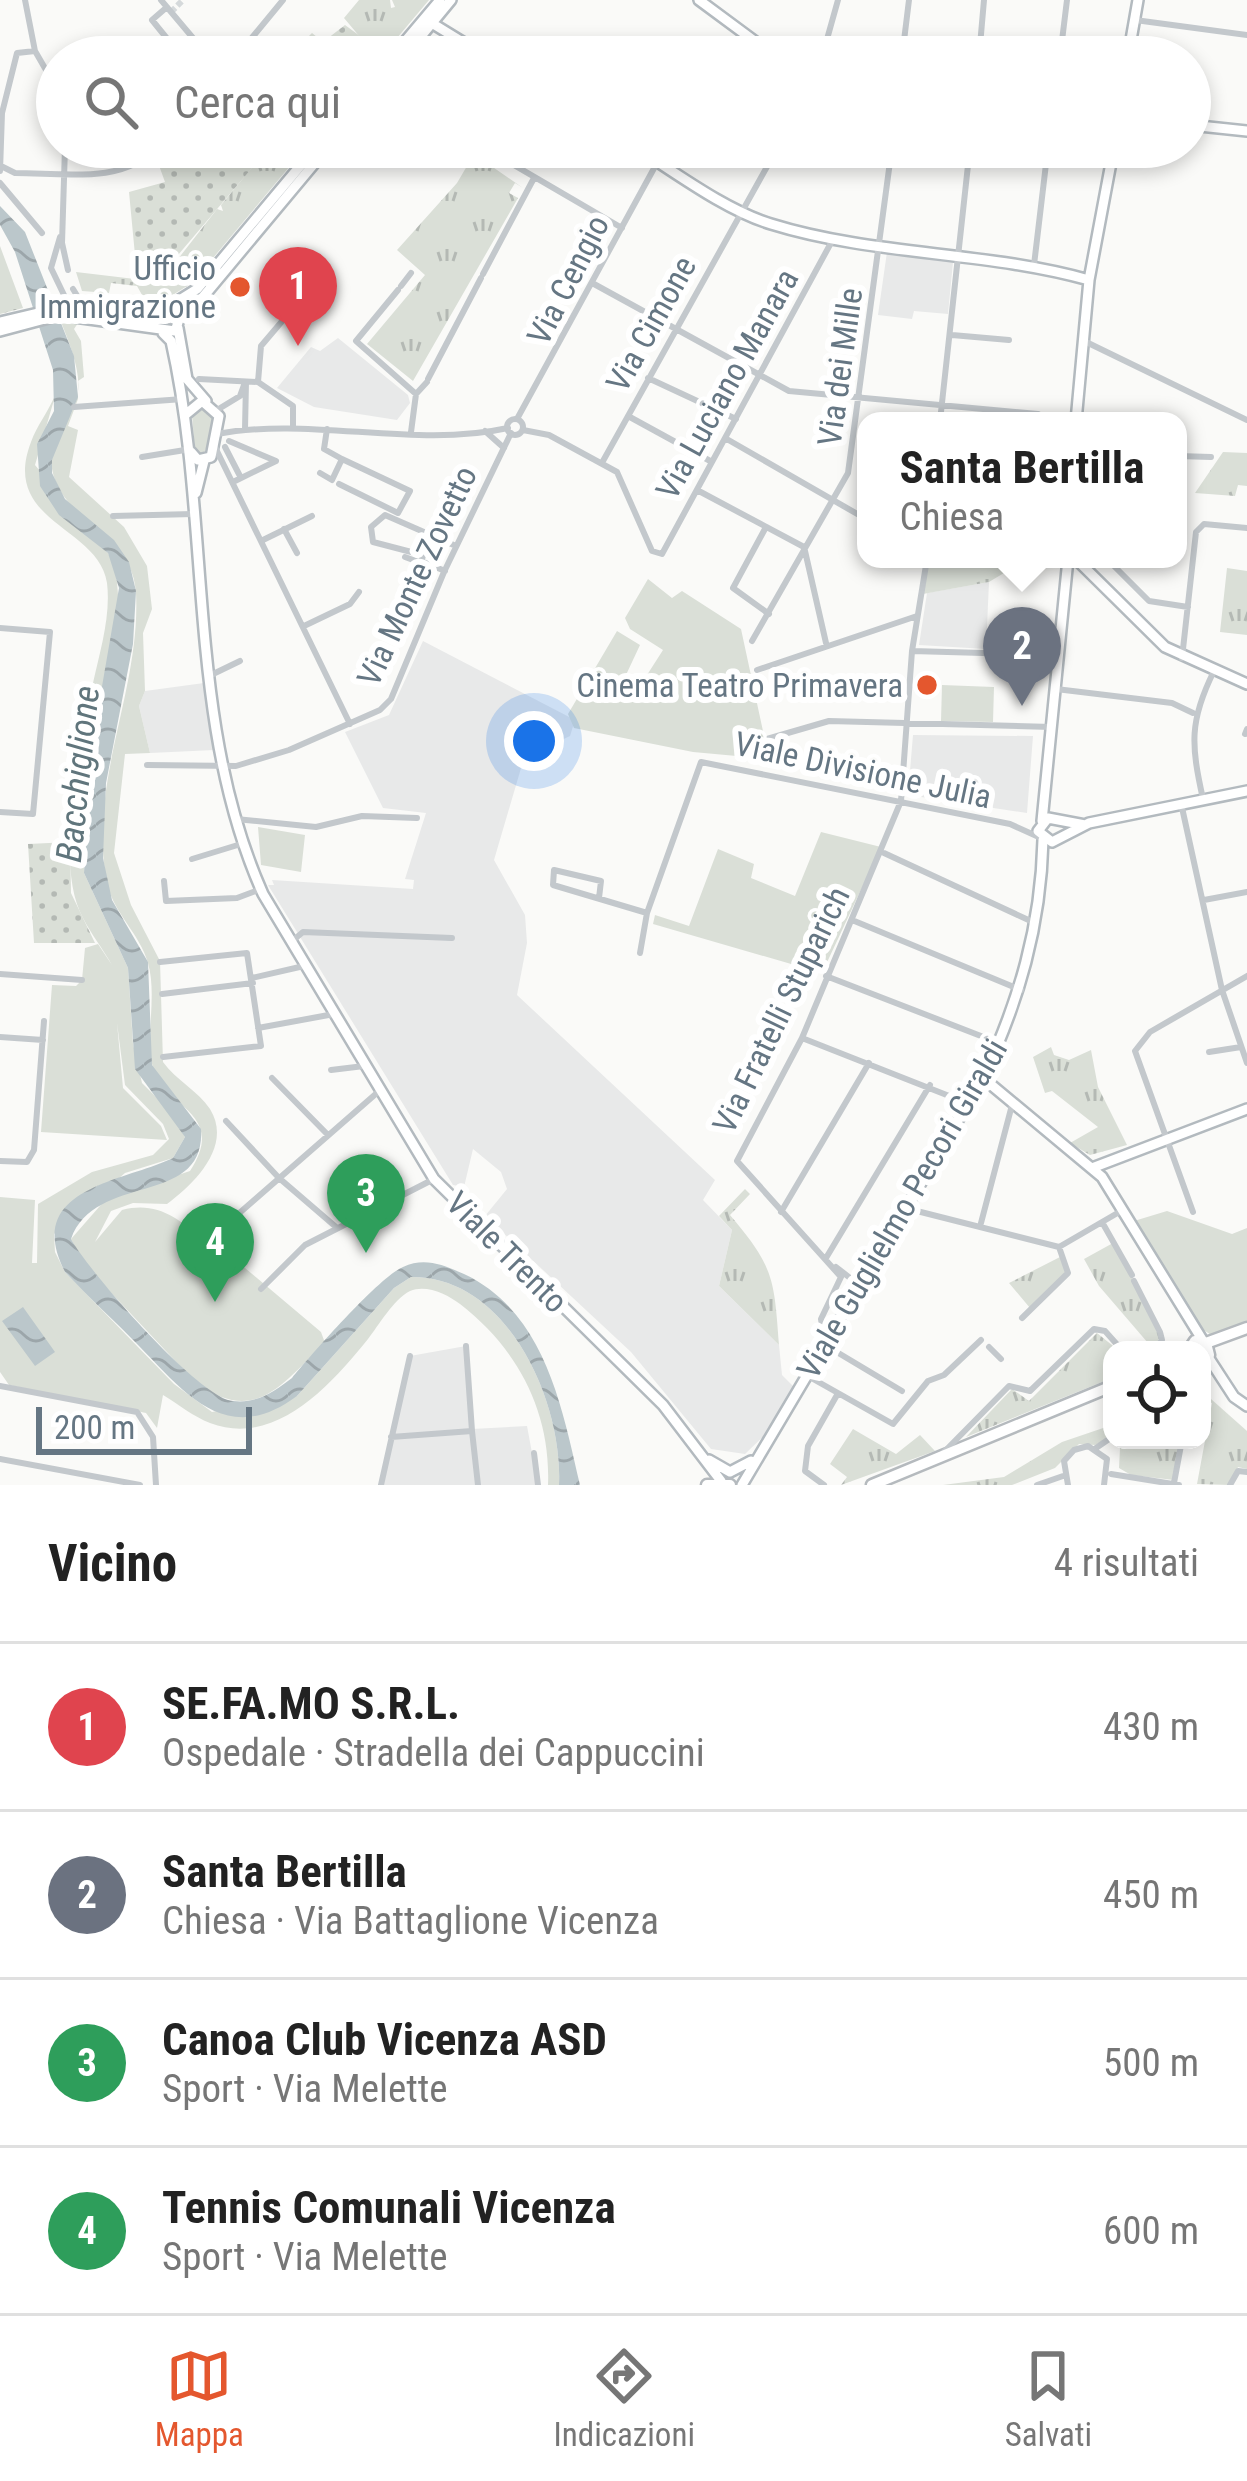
<!DOCTYPE html>
<html lang="it">
<head>
<meta charset="utf-8">
<style>
  :root { --surface:#fff; --page:#f6f6f6; --text:#222; --muted:#767676; --line:#e0e0e0; --accent:#e4572e }
  body { margin:0; font-family:"Roboto Condensed",sans-serif; background:var(--page); color:var(--text) }
  .controls { position:absolute; right:36px; bottom:36px; display:grid; overflow:hidden; border-radius:24px; box-shadow:0 6px 18px #0003 }
  .controls button { width:108px; height:108px; display:grid; place-items:center; padding:0; border:0; border-bottom:3px solid var(--line); background:var(--surface); color:var(--text); font:60px sans-serif }
  .scale { position:absolute; left:36px; bottom:30px; width:216px; box-sizing:border-box; padding-left:12px; border:6px solid #657683; border-top:0; font-size:33px; line-height:42px; white-space:nowrap; color:#657683; -webkit-text-stroke:9px #fff; paint-order:stroke }
  .you { position:absolute; left:534px; top:741px; width:42px; height:42px; margin:-30px; border:9px solid #fff; border-radius:50%; background:#1a73e8; box-shadow:0 0 0 18px #1a73e833 }
  .badge { display:grid; place-items:center; width:78px; height:78px; border-radius:50%; background:var(--accent); color:#fff; font-size:39px; font-weight:700 }
  .pin { position:absolute; translate:-50% -99px; filter:drop-shadow(0 3px 6px #0008) }
  .pin::after { content:''; position:absolute; top:63px; width:42px; height:36px; background:inherit; clip-path:polygon(0 0,100% 0,50% 100%) }
  .popup { position:absolute; left:857px; top:412px; width:330px; height:156px; box-sizing:border-box; display:grid; place-content:center; border-radius:24px; background:var(--surface); filter:drop-shadow(0 3px 9px #0005); font-size:39px; white-space:nowrap; color:var(--muted) }
  .popup b { font-size:45px; color:var(--text) }
  .popup::after { content:''; position:absolute; left:50%; top:100%; margin-left:-24px; border:24px solid transparent; border-top-color:var(--surface) }
  .list { margin:0; padding:0; list-style:none }
  h2 { display:flex; justify-content:space-between; align-items:center; height:156px; margin:0; padding:0 48px; font-size:51px }
  h2 small { font-size:39px; font-weight:400; color:var(--muted) }
  .list li { display:grid; grid-template-columns:78px 1fr auto; gap:36px; align-items:center; box-sizing:border-box; height:168px; padding:0 48px; border-top:3px solid var(--line) }
  .list b { display:block; font-size:45px; white-space:nowrap }
  .list p { margin:0; font-size:39px; white-space:nowrap; color:var(--muted) }
  .list em { font-size:39px; font-style:normal; color:var(--muted) }
  .icon { flex:none; width:66px; height:66px; fill:none; stroke:currentColor; stroke-width:2; stroke-linecap:round; stroke-linejoin:round }
  .map { position:relative; flex:none; width:1247px; height:1485px; overflow:hidden }
  .search { position:absolute; background:var(--surface); box-shadow:0 6px 18px #0003; left:36px; right:36px; top:36px; height:132px; display:flex; align-items:center; gap:30px; box-sizing:border-box; padding:0 42px; border-radius:66px; color:var(--muted); font-size:45px }
  .sheet { height:828px; background:var(--surface) }
  nav { display:flex; justify-content:space-around; align-items:center; box-sizing:border-box; height:168px; border-top:3px solid var(--line); background:var(--surface); font-size:33px; color:var(--muted) }
  nav a { display:grid; justify-items:center; gap:6px }
  nav .on { color:var(--accent) }
  .map>svg:first-child { display:block }
</style>
</head>
<body>
<div class="map">
<svg width="1247" height="1485" viewBox="0 0 1247 1485">
  <defs>
    <pattern id="park-tufts" width="24" height="20" patternUnits="userSpaceOnUse" patternTransform="scale(3)"><rect width="24" height="20" fill="#dadfd7"/><path d="M3 7l-1-3M5 7V3M7 7l1-3M15 17l-1-3M17 17v-4M19 17l1-3" fill="none" stroke="#b4b9b4"/></pattern>
    <pattern id="garden-dots" width="8" height="8" patternUnits="userSpaceOnUse" patternTransform="scale(3)"><rect width="8" height="8" fill="#dadfd7"/><path d="M2 2h.1M6 6h.1" fill="none" stroke="#b4b9b4" stroke-width="1.8" stroke-linecap="round"/></pattern>
    <pattern id="water-waves" width="16" height="10" patternUnits="userSpaceOnUse" patternTransform="scale(3)"><rect width="16" height="10" fill="#bbc7cb"/><path d="M0 5q4-4 8 0t8 0" fill="none" stroke="#9ca6aa"/></pattern>
  </defs>
  <rect width="100%" height="100%" fill="#fafaf8"/>
  <path fill="#e8e9e9" d="M 887,252 L 953,262 L 948,314 L 914,311 L 912,319 L 878,315 Z
    M 338,338 L 408,395 L 410,403 L 397,420 L 314,407 L 277,388 L 311,347 L 320,351 Z
    M 989,582 L 986,649 L 919,645 L 927,593 Z
    M 423,641 L 575,720 L 570,736 L 524,758 L 494,860 L 525,915 L 527,943 L 517,995 L 715,1180 L 703,1200 L 732,1230 L 719,1286 L 779,1345 L 782,1375 L 794,1387 L 767,1433 L 745,1454 L 711,1449 L 631,1352 L 485,1216 L 507,1189 L 501,1172 L 473,1149 L 464,1187 L 453,1185 L 268,885 L 274,885 L 272,880 L 413,889 L 414,880 L 405,879 L 426,813 L 383,808 L 345,732 L 389,715 Z
    M 204,683 L 214,750 L 150,753 L 139,706 L 145,691 Z
    M 913,735 L 1033,736 L 1027,813 L 908,795 Z
    M 466,1346 L 472,1429 L 527,1426 L 538,1485 L 381,1485 L 410,1356 Z"/>
  <path fill="#dadfd7" d="M 67,321 L 78,323 L 74,329 L 81,341 L 84,377 L 78,381 L 78,399 L 68,426 L 78,430 L 69,477 L 124,527 L 147,566 L 152,609 L 143,633 L 145,691 L 139,706 L 150,753 L 125,754 L 114,853 L 131,905 L 160,961 L 163,1062 C 176,1080 198,1091 210,1109 C 233,1146 194,1184 167,1204 L 133,1203 L 111,1211 L 95,1242 L 122,1210 C 157,1201 177,1218 203,1239 L 207,1236 L 321,1332 L 325,1343 C 282,1383 257,1426 196,1383 L 84,1264 L 71,1239 L 106,1199 L 190,1171 C 229,1111 161,1108 152,1064 C 146,1031 157,995 148,963 C 140,934 114,914 107,883 C 87,784 141,691 136,593 C 133,533 62,523 52,469 C 48,447 70,421 76,401 C 84,377 70,345 61,322 Z
    M 56,393 L 35,465 L 108,553 L 116,570 L 119,607 L 91,750 L 84,873 L 128,968 L 133,1044 L 142,1083 L 171,1112 L 185,1137 L 173,1158 L 125,1173 L 54,1234 L 55,1252 L 65,1272 L 174,1384 L 212,1412 L 297,1396 L 394,1288 L 411,1277 C 508,1276 563,1402 559,1485 L 548,1485 C 551,1411 517,1348 460,1304 C 447,1294 426,1284 410,1291 C 393,1300 379,1325 368,1339 C 331,1385 275,1448 210,1423 C 194,1417 178,1404 163,1395 L 157,1428 L 146,1413 L 9,1385 L 0,1372 L 0,1197 L 35,1200 L 32,1263 L 37,1263 L 38,1204 L 92,1172 L 153,1155 L 169,1139 L 163,1124 L 125,1085 L 117,1023 L 123,1088 L 161,1126 L 167,1140 L 41,1132 L 52,985 L 76,986 L 82,980 L 85,948 L 98,944 L 112,965 C 103,949 91,934 83,918 C 53,863 81,742 93,683 C 100,651 111,616 107,583 C 99,526 0,523 31,442 C 37,425 49,411 56,393 Z
    M 201,405 L 216,420 L 203,457 L 195,452 L 192,415 Z
    M 648,579 L 672,598 L 682,591 L 741,629 L 769,759 L 693,752 L 574,728 L 568,714 L 617,631 L 640,645 L 618,692 L 631,700 L 663,650 L 630,629 L 625,618 Z
    M 942,685 L 994,687 L 993,722 L 941,721 Z
    M 258,827 L 305,835 L 301,872 L 261,865 Z
    M 821,832 L 881,847 L 822,973 L 653,924 L 655,915 L 689,926 L 718,849 L 754,864 L 751,878 L 795,896 Z
    M 1167,1211 L 1232,1234 L 1247,1228 L 1247,1323 L 1213,1336 L 1194,1324 L 1134,1221 Z"/>
  <path fill="url(#park-tufts)" d="M 359,0 L 390,0 L 391,8 L 395,7 L 392,0 L 429,0 L 381,57 L 343,57 L 360,37 L 344,18 Z
    M 269,147 L 306,147 L 192,283 L 150,309 L 137,286 L 111,283 L 109,293 L 82,291 L 76,272 L 160,282 L 217,209 L 223,211 L 221,205 Z
    M 474,154 L 523,188 L 515,183 L 509,193 L 518,198 L 413,381 L 367,344 L 425,275 L 397,250 L 457,183 Z
    M 0,246 L 23,308 L 0,314 Z
    M 1223,452 L 1247,453 L 1247,486 L 1238,485 L 1235,496 L 1195,493 Z
    M 929,559 L 1027,559 L 989,582 L 923,594 Z
    M 1227,568 L 1247,571 L 1247,635 L 1220,632 Z
    M 1051,1047 L 1054,1055 L 1069,1060 L 1091,1050 L 1098,1087 L 1127,1145 L 1090,1155 L 1070,1143 L 1098,1127 L 1052,1091 L 1045,1093 L 1033,1057 Z
    M 745,1189 L 750,1194 L 730,1215 C 774,1267 774,1278 779,1345 L 719,1286 L 732,1230 L 719,1216 Z
    M 1113,1243 L 1162,1332 L 1154,1350 L 1099,1286 L 1084,1259 Z
    M 1060,1257 L 1066,1273 L 1030,1308 L 1009,1283 Z
    M 1097,1333 L 1118,1350 L 1112,1350 L 1112,1378 L 966,1437 L 1012,1389 L 1029,1401 Z
    M 1202,1391 L 1247,1431 L 1247,1469 L 1238,1467 L 1230,1485 L 1197,1484 L 1212,1403 L 1202,1400 Z
    M 1112,1425 L 1112,1436 L 1095,1445 L 1079,1444 L 1055,1468 L 1012,1485 L 943,1485 L 1004,1477 L 1062,1442 Z
    M 853,1429 L 896,1454 L 920,1435 L 935,1451 L 841,1485 L 847,1477 L 830,1464 Z
    M 1130,1440 L 1181,1440 L 1174,1480 L 1131,1475 L 1119,1468 L 1120,1448 Z"/>
  <path fill="url(#garden-dots)" d="M 345,25 L 360,36 L 343,57 L 293,57 L 304,41 L 316,47 L 308,37 L 312,33 L 323,42 Z
    M 168,147 L 258,147 L 263,155 L 161,275 L 137,276 L 129,192 L 165,182 L 157,160 Z
    M 70,842 L 71,893 L 95,943 L 34,943 L 28,844 Z"/>
  <path fill="url(#water-waves)" d="M 0,206 L 25,232 L 74,356 L 78,397 L 52,460 L 52,473 L 65,499 L 114,540 L 129,562 L 136,591 L 133,644 L 106,783 L 103,858 L 112,900 L 148,962 L 152,1065 L 201,1129 C 206,1208 96,1171 71,1239 C 89,1272 199,1398 233,1401 C 257,1404 275,1391 292,1378 C 311,1355 379,1277 403,1267 C 425,1257 443,1265 464,1274 C 545,1312 562,1407 580,1485 L 559,1485 C 563,1402 508,1276 411,1277 L 394,1288 L 297,1396 C 227,1448 186,1394 139,1346 C 115,1321 89,1298 65,1272 C 22,1188 123,1182 173,1158 L 185,1137 L 135,1069 L 128,968 L 84,873 L 91,750 L 119,588 L 108,553 L 59,515 L 40,486 L 37,444 L 54,411 L 53,370 L 15,252 L 0,225 Z
    M 23,1307 L 55,1352 L 35,1366 L 2,1321 Z"/>
  <g fill="none" stroke-linecap="round" stroke-linejoin="round">
    <path stroke="#d5d9db" stroke-width="6" stroke-dasharray="6 3" stroke-linecap="butt" d="M 171,12 L 183,0"/>
    <g stroke="#b3babf" stroke-width="14">
      <path id="secondary" d="M 699,0 L 776,57
        M 430,22 L 487,57
        M 392,57 L 440,0
        M 404,57 L 451,0
        M 1128,57 L 1138,0
        M 1190,125 L 1247,131
        M 635,147 C 676,173 725,210 771,224 C 874,256 986,251 1089,280
        M 0,322 L 64,307 L 149,319 L 197,289 L 316,147
        M 178,328 L 187,379 L 206,401
        M 0,331 L 60,315 L 175,331 L 182,311 L 203,297 L 328,147
        M 163,333 L 171,341 C 212,523 185,720 263,894 L 434,1179 L 663,1405 L 721,1481
        M 185,415 L 202,401 L 219,416 L 211,457 L 198,460 L 191,452
        M 1076,421 L 1089,280 L 1114,147
        M 196,493 L 204,461
        M 1076,559 L 1165,647 L 1247,684
        M 1042,821 L 1068,559
        M 1085,825 L 1048,818 L 1038,831 L 1052,842 L 1089,823 L 1247,791
        M 983,1078 L 1102,1177 L 1203,1341
        M 1092,1168 L 1247,1109
        M 1208,1357 L 1234,1397 L 1247,1406
        M 709,1460 L 730,1472 L 751,1461
        M 742,1485 L 983,1078 C 1019,1001 1041,926 1043,840"/>
    </g>
    <g stroke="#b5babe" stroke-width="15">
      <path id="primary" d="M 1206,1343 L 1247,1328
        M 1189,1350 L 1195,1341 L 1206,1343 L 1209,1355 L 1202,1361
        M 707,1485 L 730,1485
        M 872,1485 L 1112,1386"/>
    </g>
    <path stroke="#c3c8cc" stroke-width="6" d="M 25,0 L 35,51 L 57,89
      M 161,0 L 209,57
      M 1135,20 L 1247,35
      M 151,57 L 169,41 L 152,20 L 167,7
      M 236,57 L 283,0
      M 822,57 L 838,0
      M 902,57 L 909,0
      M 979,57 L 984,0
      M 1060,57 L 1067,0
      M 65,147 L 62,243 L 68,270
      M 483,147 L 622,228
      M 969,153 L 1046,162
      M 3,167 L 15,173 C 62,173 124,185 157,147
      M 0,171 L 2,113 L 17,53 L 35,51
      M 0,183 L 42,233
      M 1034,265 L 1048,147
      M 483,274 L 534,178
      M 594,284 L 789,391 L 1038,414
      M 401,286 L 411,273
      M 73,289 L 84,307
      M 398,290 L 356,341 L 416,394
      M 58,307 L 64,295 L 51,268 L 60,237
      M 952,335 L 1009,340
      M 1082,340 L 1247,420
      M 648,378 L 736,419
      M 199,379 L 258,382 L 293,406 L 293,427
      M 428,379 L 481,278
      M 258,382 L 261,346 L 295,306
      M 74,407 L 183,399
      M 217,410 L 240,396 L 244,385
      M 628,416 L 712,462
      M 1076,417 L 1110,421
      M 517,419 L 658,161
      M507 427a8 8 0 1 1 16 0a8 8 0 1 1-16 0Z
      M 940,421 L 970,147
      M 245,429 L 246,382
      M 523,430 L 549,435 L 617,472 L 652,551 L 662,554 L 832,241
      M 485,431 L 504,448
      M 411,432 L 416,394 L 427,382
      M 217,434 C 312,416 413,449 508,428
      M 725,438 L 866,519
      M 229,441 L 276,461 L 235,481
      M 215,447 L 350,724
      M 225,447 L 241,478
      M 1178,456 L 1211,457
      M 142,457 L 191,449
      M 603,461 L 778,147
      M 320,473 L 332,480 L 342,459 L 324,449 L 327,429
      M 339,484 L 398,513 L 410,491 L 342,459
      M 697,490 L 804,547
      M 113,516 L 193,514
      M 766,527 L 733,588 L 769,614
      M 284,529 L 297,553
      M 428,533 L 419,554 L 373,542 L 371,527 L 385,515 L 456,546
      M 263,540 L 312,516
      M 428,544 L 421,561 L 445,571
      M 805,551 L 826,643
      M 405,557 L 424,564
      M 1107,559 L 1149,601 L 1188,607
      M 304,626 L 350,604 L 359,592
      M 0,628 L 50,632 L 33,814 L 0,812
      M 752,641 L 848,473 L 892,147
      M 912,651 L 1057,655
      M 1182,658 L 1196,532 L 1204,524 L 1247,528
      M 757,670 L 917,616
      M 211,675 L 240,661
      M 1056,689 L 1172,703 L 1193,713
      M 1245,734 L 1247,729
      M 767,739 L 829,721 L 1052,727
      M 147,765 L 236,766 L 289,750 L 380,710 L 391,699 L 444,572 L 511,433
      M 1203,799 C 1191,745 1189,721 1214,671
      M 1181,803 L 1222,990 L 1247,1063
      M 236,819 L 316,827 L 362,816 L 417,818
      M 884,853 L 1035,923
      M 192,859 L 241,844
      M 164,881 L 166,901 L 237,898 L 261,889
      M 599,898 L 601,881 L 554,870 L 553,885 L 647,913 L 701,762 L 1010,824 L 1041,838
      M 1204,900 L 1247,892
      M 852,920 L 1021,990
      M 291,942 L 303,932 L 452,938
      M 640,953 L 647,913
      M 160,962 L 247,953 L 261,1046 L 163,1057
      M 0,974 L 82,980
      M 826,976 L 999,1043
      M 252,978 L 304,966
      M 162,994 L 253,983
      M 258,1028 L 334,1014
      M 0,1037 L 43,1040
      M 802,1038 L 967,1103
      M 1209,1052 L 1241,1047
      M 331,1070 L 364,1066
      M 272,1078 L 328,1135
      M 226,1121 L 279,1178 L 336,1227
      M 0,1161 L 27,1162 L 34,1150 L 44,1021
      M 905,1208 L 1059,1247 L 1121,1211
      M 781,1212 L 869,1063
      M 1193,1212 L 1135,1051 L 1150,1032 L 1247,976
      M 1102,1222 L 1132,1275
      M 981,1223 L 1012,1105
      M 205,1243 L 378,1092
      M 826,1258 L 930,1085
      M 836,1267 L 859,1285
      M 1134,1281 L 1160,1332 L 1162,1340 L 1155,1350
      M 261,1289 L 305,1245 L 434,1179
      M 1022,1318 L 1068,1273 L 1059,1247
      M 466,1346 L 472,1431
      M 989,1347 L 1001,1359
      M 806,1375 L 893,1424 L 928,1381 L 944,1375 L 981,1340
      M 0,1386 L 137,1412 L 153,1437 L 156,1485
      M 902,1391 L 825,1345 L 821,1319 L 841,1277 L 737,1161 L 802,1038 L 901,801 L 912,651 L 927,559
      M 391,1437 L 472,1431 L 478,1485
      M 1096,1448 L 1112,1437
      M 534,1453 L 538,1485
      M 943,1453 L 1009,1386 L 1030,1391 L 1094,1329 L 1105,1331 L 1122,1350
      M 0,1459 L 140,1485
      M 1111,1474 L 1179,1485
      M 1174,1483 L 1182,1440
      M 381,1485 L 410,1356
      M 824,1485 L 805,1471 L 808,1446 L 837,1395
      M 1037,1485 L 1063,1476
      M 1068,1485 L 1064,1461 L 1074,1450 L 1088,1446 L 1107,1459 L 1104,1485
      M 1230,1485 L 1238,1471 L 1247,1472"/>
    <use href="#secondary" stroke="#fff" stroke-width="9"/>
    <use href="#primary" stroke="#fff" stroke-width="10"/>
  </g>
  <g fill="#e4572e" stroke="#fff" stroke-width="4.5">
    <circle cx="240" cy="287" r="12"/>
    <circle cx="927" cy="685" r="12"/>
  </g>
  <g text-anchor="middle" dominant-baseline="central" stroke-width="12" stroke-linejoin="round" paint-order="stroke">
    <g font-size="33" fill="#657683" stroke="#fff" text-anchor="end">
      <text x="216" y="268">Ufficio<tspan x="216" dy="38">Immigrazione</tspan></text>
      <text x="903" y="685">Cinema Teatro Primavera</text>
    </g>
    <g font-size="33" fill="#657683" stroke="#fff">
      <text transform="translate(568 280) rotate(-63)">Via Cengio</text>
      <text transform="translate(651 324) rotate(-61)">Via Cimone</text>
      <text transform="translate(840 367) rotate(-82)">Via dei Mille</text>
      <text transform="translate(727 384) rotate(-61)">Via Luciano Manara</text>
      <text transform="translate(417 576) rotate(-65)">Via Monte Zovetto</text>
      <text transform="translate(863 770) rotate(12)">Viale Divisione Julia</text>
      <text transform="translate(781 1010) rotate(-64)">Via Fratelli Stuparich</text>
      <text transform="translate(902 1209) rotate(-60)">Viale Guglielmo Pecori Giraldi</text>
      <text transform="translate(507 1252) rotate(45)">Viale Trento</text>
    </g>
    <g font-size="36" font-style="italic" fill="#60757c" stroke="#fff">
      <text transform="translate(78 774) rotate(-84)">Bacchiglione</text>
    </g>
  </g>
</svg>
<div class="controls">
<button><svg class="icon" aria-label="locate" viewBox="0 0 24 24"><circle cx="12" cy="12" r="6"/><path d="M12 2v4M12 18v4M2 12h4M18 12h4"/></svg></button>
</div>
<div class="scale">200 m</div>
<div class="you"></div>
<div class="pin badge" style="left:298px;top:346px;background:#e0444e">1</div>
<div class="pin badge" style="left:1022px;top:706px;background:#6b7280">2</div>
<div class="popup"><b>Santa Bertilla</b>Chiesa</div>
<div class="pin badge" style="left:366px;top:1253px;background:#2e9e5b">3</div>
<div class="pin badge" style="left:215px;top:1302px;background:#2e9e5b">4</div>
<div class="search"><svg class="icon" aria-label="search" viewBox="0 0 24 24"><circle cx="10" cy="10" r="6"/><path d="M15 15l6 6"/></svg>Cerca qui</div>
</div>
<section class="sheet">
<h2>Vicino<small>4 risultati</small></h2>
<ul class="list">
<li><span class="badge" style="background:#e0444e">1</span><div><b>SE.FA.MO S.R.L.</b><p>Ospedale · Stradella dei Cappuccini</p></div><em>430 m</em></li>
<li><span class="badge" style="background:#6b7280">2</span><div><b>Santa Bertilla</b><p>Chiesa · Via Battaglione Vicenza</p></div><em>450 m</em></li>
<li><span class="badge" style="background:#2e9e5b">3</span><div><b>Canoa Club Vicenza ASD</b><p>Sport · Via Melette</p></div><em>500 m</em></li>
<li><span class="badge" style="background:#2e9e5b">4</span><div><b>Tennis Comunali Vicenza</b><p>Sport · Via Melette</p></div><em>600 m</em></li>
</ul>
</section>
<nav>
<a class="on"><svg class="icon" aria-label="map" viewBox="0 0 24 24"><path d="M3 6l6-2 6 2 6-2v14l-6 2-6-2-6 2zM9 4v14M15 6v14"/></svg>Mappa</a>
<a><svg class="icon" aria-label="directions" viewBox="0 0 24 24"><path d="M12 3l9 9-9 9-9-9zM9 14v-3h6M13 9l2 2-2 2"/></svg>Indicazioni</a>
<a><svg class="icon" aria-label="saved" viewBox="0 0 24 24"><path d="M7 4h10v16l-5-4-5 4z"/></svg>Salvati</a>
</nav>
</body>
</html>
